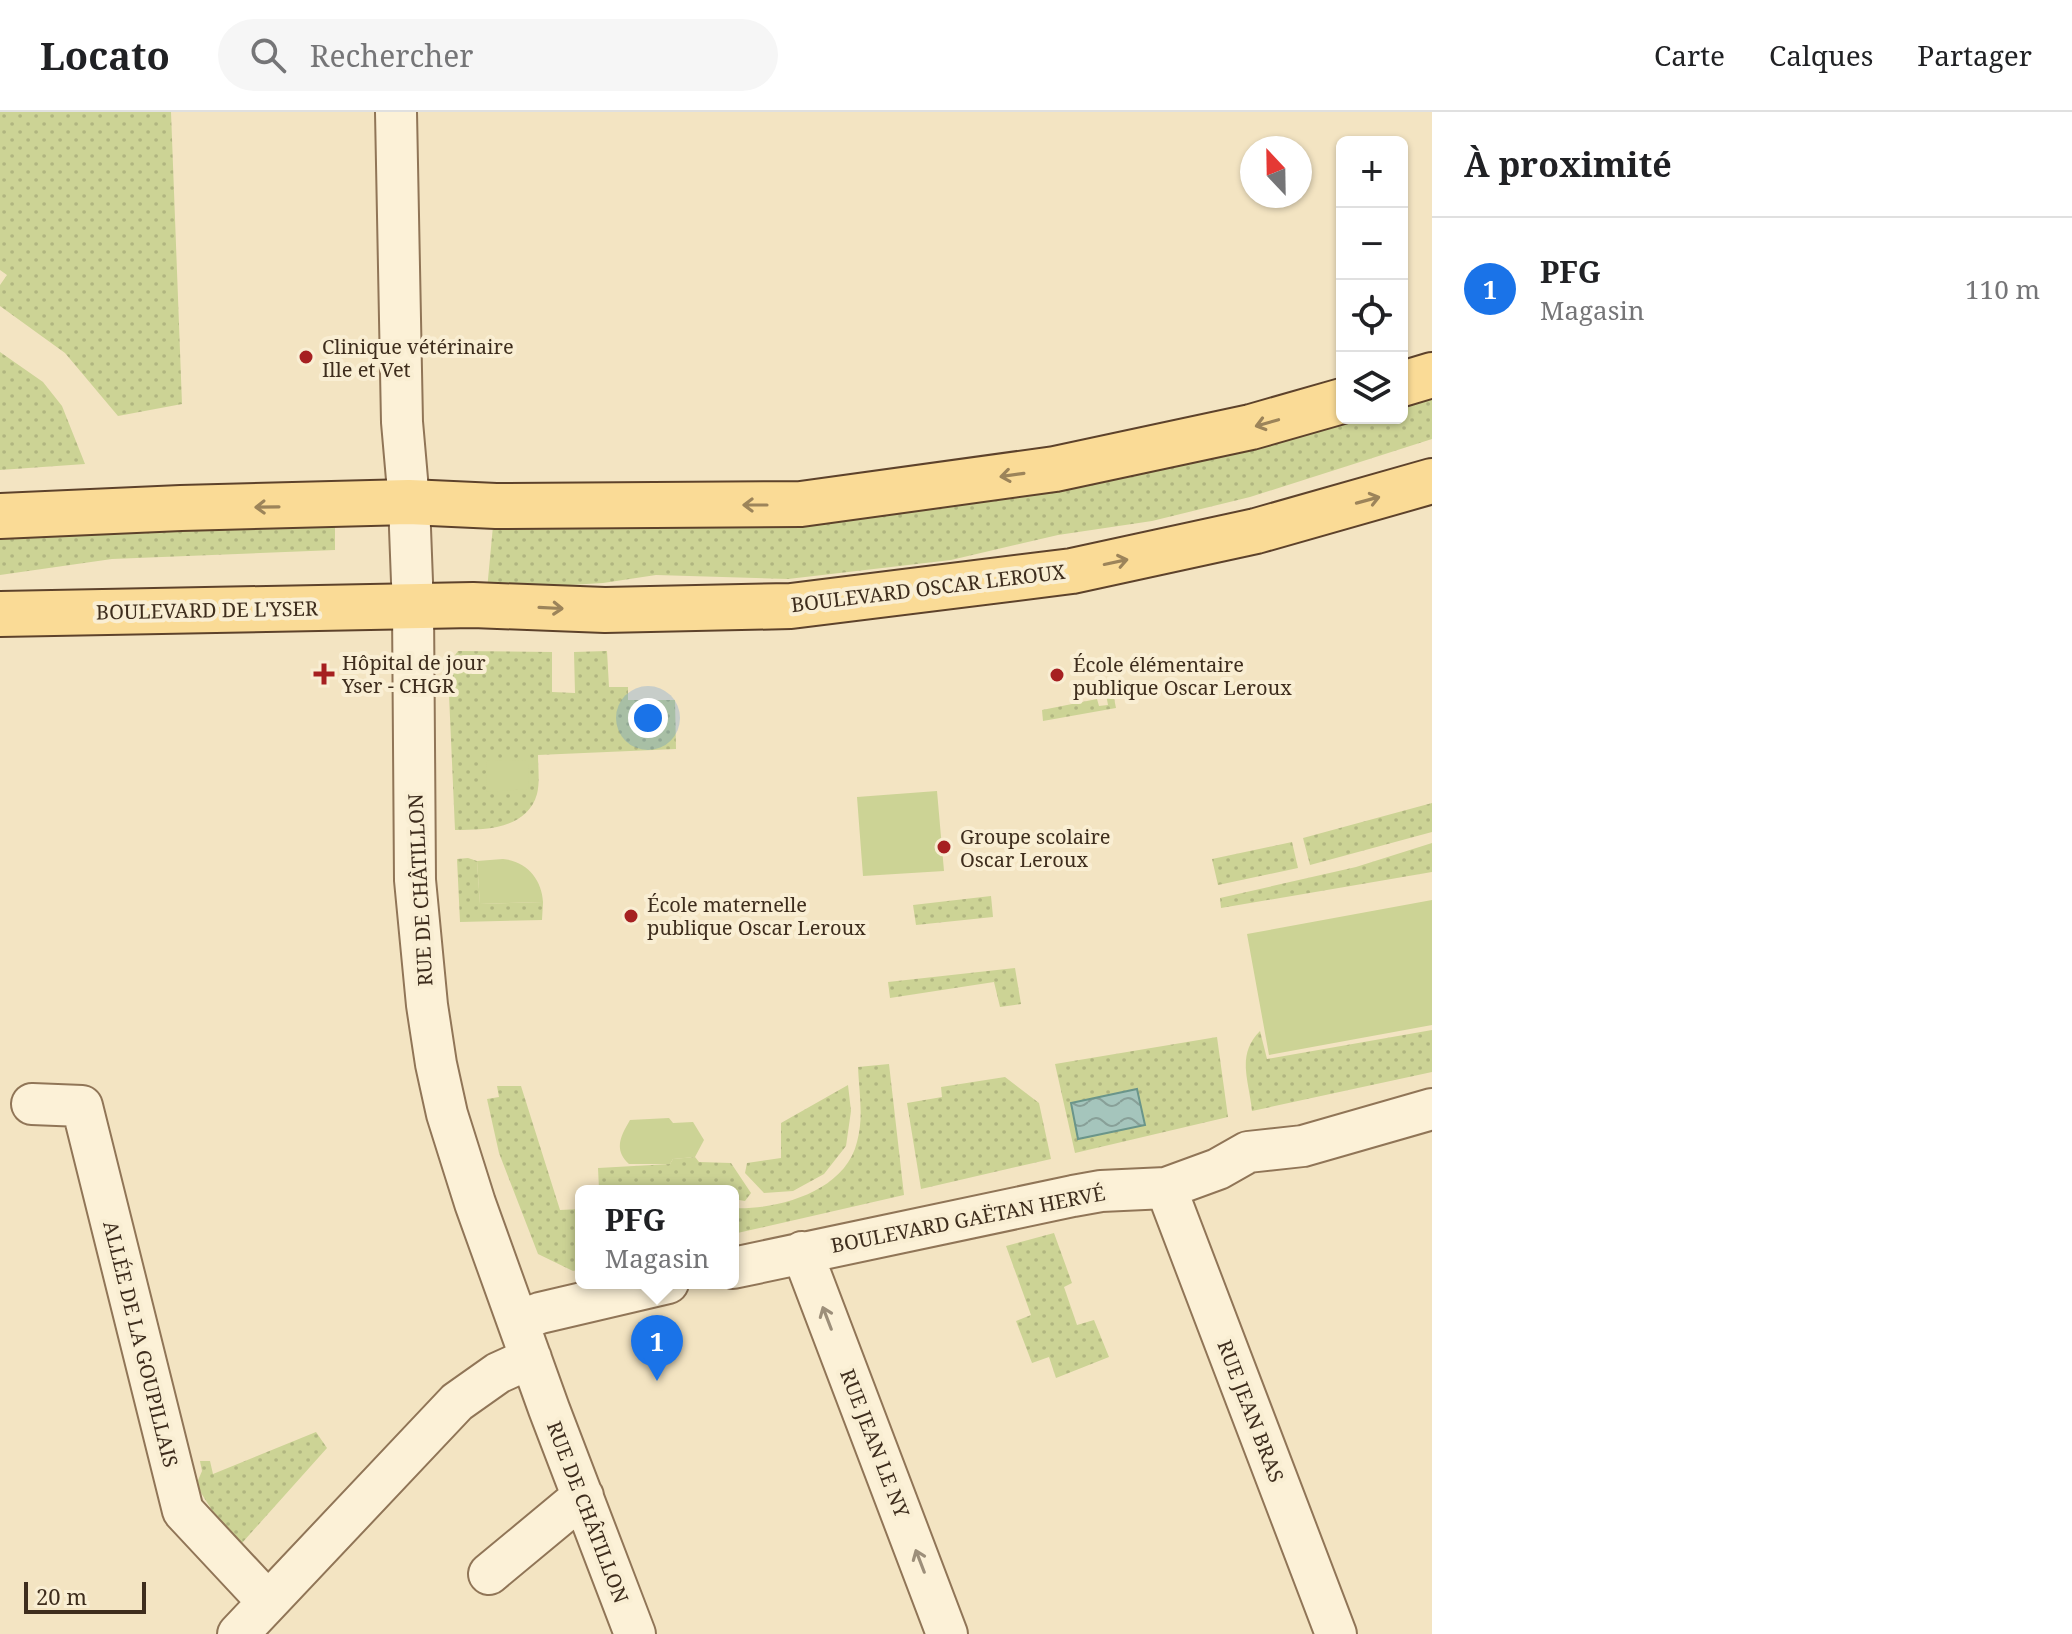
<!DOCTYPE html>
<html lang="fr">
<head>
<meta charset="utf-8">
<style>
  :root { --surface:#fff; --page:#f6f6f6; --text:#202124; --muted:#757577; --line:#e0e0e0; --accent:#1a73e8 }
  body { margin:0; font-family:"Noto Serif",serif; background:var(--page); color:var(--text) }
  .controls { position:absolute; right:24px; top:24px; display:grid; overflow:hidden; border-radius:12px; box-shadow:0 2px 6px #0004 }
  .controls button { width:72px; height:72px; display:grid; place-items:center; padding:0; border:0; border-bottom:2px solid var(--line); background:var(--surface); color:var(--text); font:40px sans-serif }
  .compass { position:absolute; left:1240px; top:24px; width:72px; height:72px; border-radius:50%; background:var(--surface); box-shadow:0 2px 6px #0004; rotate:338deg }
  .scale { position:absolute; left:24px; bottom:20px; width:122px; box-sizing:border-box; padding-left:8px; border:4px solid #3e2d1d; border-top:0; font-size:22px; line-height:28px; white-space:nowrap; color:#3e2d1d; -webkit-text-stroke:6px #f9eed3; paint-order:stroke }
  .you { position:absolute; left:648px; top:606px; width:28px; height:28px; margin:-20px; border:6px solid #fff; border-radius:50%; background:#1a73e8; box-shadow:0 0 0 12px #1a73e833 }
  .badge { display:grid; place-items:center; width:52px; height:52px; border-radius:50%; background:var(--accent); color:#fff; font-size:26px; font-weight:700 }
  .pin { position:absolute; translate:-50% -66px; filter:drop-shadow(0 2px 4px #0008) }
  .pin::after { content:''; position:absolute; top:42px; width:28px; height:24px; background:inherit; clip-path:polygon(0 0,100% 0,50% 100%) }
  .popup { position:absolute; left:575px; top:1073px; width:164px; height:104px; box-sizing:border-box; display:grid; place-content:center; border-radius:12px; background:var(--surface); filter:drop-shadow(0 2px 6px #0005); font-size:26px; white-space:nowrap; color:var(--muted) }
  .popup b { font-size:30px; color:var(--text) }
  .popup::after { content:''; position:absolute; left:50%; top:100%; margin-left:-16px; border:16px solid transparent; border-top-color:var(--surface) }
  .list { margin:0; padding:0; list-style:none }
  h2 { display:flex; justify-content:space-between; align-items:center; height:104px; margin:0; padding:0 32px; font-size:34px }
  h2 small { font-size:26px; font-weight:400; color:var(--muted) }
  .list li { display:grid; grid-template-columns:52px 1fr auto; gap:24px; align-items:center; box-sizing:border-box; height:144px; padding:0 32px; border-top:2px solid var(--line) }
  .list b { display:block; font-size:30px; white-space:nowrap }
  .list p { margin:0; font-size:26px; white-space:nowrap; color:var(--muted) }
  .list em { font-size:26px; font-style:normal; color:var(--muted) }
  .icon { flex:none; width:44px; height:44px; fill:none; stroke:currentColor; stroke-width:2; stroke-linecap:round; stroke-linejoin:round }
  .map { position:relative; flex:none; width:1432px; height:1522px; overflow:hidden }
  header { display:flex; align-items:center; gap:48px; box-sizing:border-box; height:112px; padding:0 40px; background:var(--surface); border-bottom:2px solid var(--line) }
  header strong { font-size:38px }
  nav { display:flex; gap:44px; margin-inline-start:auto; font-size:28px }
  .search { width:560px; height:72px; background:var(--page); display:flex; align-items:center; gap:20px; box-sizing:border-box; padding:0 28px; border-radius:44px; color:var(--muted); font-size:30px }
  main { display:flex }
  aside { flex:1; background:var(--surface) }
  .map>svg:first-child { display:block }
</style>
</head>
<body>
<header>
<strong>Locato</strong>
<div class="search"><svg class="icon" aria-label="search" viewBox="0 0 24 24"><circle cx="10" cy="10" r="6"/><path d="M15 15l6 6"/></svg>Rechercher</div>
<nav><a>Carte</a><a>Calques</a><a>Partager</a></nav>
</header>
<main>
<div class="map">
<svg width="1432" height="1522" viewBox="0 0 1432 1522">
  <defs>
    <pattern id="grass-dots" width="8" height="8" patternUnits="userSpaceOnUse" patternTransform="scale(2)"><rect width="8" height="8" fill="#ccd395"/><path d="M2 2h.1M6 6h.1" fill="none" stroke="#b0b580" stroke-width="1.8" stroke-linecap="round"/></pattern>
    <pattern id="water-waves" width="16" height="10" patternUnits="userSpaceOnUse" patternTransform="scale(2)"><rect width="16" height="10" fill="#a5c5bc"/><path d="M0 5q4-4 8 0t8 0" fill="none" stroke="#88a098"/></pattern>
  </defs>
  <rect width="100%" height="100%" fill="#f3e4c2"/>
  <path fill="url(#grass-dots)" d="M 0,0 L 171,0 L 182,292 L 118,304 L 65,241 L 0,194 L 0,173 L 7,163 L 0,158 Z
    M 0,240 L 43,270 L 62,294 L 85,352 L 0,358 Z
    M 1432,279 L 1432,327 L 1250,385 L 1152,409 L 1058,423 L 951,448 L 788,467 L 656,463 L 603,471 L 487,478 L 493,414 L 1342,306 L 1402,306 L 1402,287 Z
    M 335,411 L 335,438 L 112,447 L 0,463 L 0,419 Z
    M 458,539 L 552,540 L 552,580 L 575,581 L 574,540 L 607,539 L 609,575 L 628,575 L 628,588 L 675,588 L 676,637 L 538,643 C 538,655 540,670 537,682 C 527,717 486,718 455,718 L 449,583 L 450,550 Z
    M 1113,581 L 1116,596 L 1043,609 L 1042,598 L 1097,587 L 1099,594 L 1108,593 L 1106,582 Z
    M 1432,691 L 1432,720 L 1310,753 L 1303,726 Z
    M 1292,730 L 1298,756 L 1218,773 L 1212,747 Z
    M 1432,731 L 1432,760 L 1221,796 L 1220,786 L 1356,755 Z
    M 468,746 L 477,749 L 480,792 L 543,790 L 542,808 L 460,810 L 457,747 Z
    M 991,784 L 993,805 L 916,813 L 913,793 Z
    M 1015,856 L 1021,892 L 1000,895 L 994,870 L 890,886 L 888,870 Z
    M 1432,918 L 1432,960 L 1252,999 C 1249,968 1236,943 1260,919 L 1267,947 Z
    M 1217,925 L 1228,1005 L 1075,1041 L 1055,952 Z
    M 889,952 L 904,1083 L 733,1122 L 733,1096 C 777,1098 845,1080 857,1030 C 864,1005 859,980 858,955 Z
    M 1005,965 L 1039,991 L 1051,1047 L 921,1077 L 907,991 L 942,985 L 941,975 Z
    M 848,973 L 851,999 L 846,1034 L 824,1062 L 793,1079 L 764,1081 L 745,1061 L 747,1051 L 781,1046 L 781,1011 Z
    M 497,974 L 521,974 L 560,1098 L 581,1097 L 581,1157 L 573,1159 L 538,1142 L 499,1041 L 487,987 L 499,985 Z
    M 695,1045 L 699,1050 L 731,1051 L 751,1081 L 745,1089 L 733,1087 L 733,1079 L 599,1077 L 598,1056 L 670,1052 L 673,1047 Z
    M 1054,1121 L 1072,1171 L 1064,1175 L 1077,1213 L 1094,1208 L 1109,1245 L 1056,1266 L 1049,1245 L 1032,1251 L 1016,1209 L 1031,1203 L 1006,1134 Z
    M 316,1320 L 327,1336 L 242,1431 L 217,1406 L 196,1373 L 202,1359 L 200,1349 L 210,1349 L 213,1362 Z"/>
  <path fill="#ccd395" d="M 528,648 L 529,677 L 487,680 L 486,649 Z
    M 937,679 L 944,759 L 863,764 L 857,685 Z
    M 503,747 C 527,749 542,768 543,790 L 480,792 L 477,749 Z
    M 1432,788 L 1432,913 L 1269,943 L 1247,822 Z
    M 669,1006 L 673,1011 L 693,1010 L 704,1028 L 695,1045 L 673,1047 L 670,1052 L 629,1052 C 613,1037 621,1024 630,1008 Z"/>
  <path fill="url(#water-waves)" stroke="#6a958a" stroke-width="2" d="M 1137,977 L 1145,1013 L 1078,1027 L 1071,991 Z"/>
  <g fill="none" stroke-linecap="round" stroke-linejoin="round">
    <g stroke="#907557" stroke-width="44">
      <path id="minor" d="M 396,0 L 402,310 L 409,390 L 413,496 L 415,768 L 427,893 L 436,952 L 447,1002 L 475,1091 L 549,1297 L 635,1522
        M 32,992 L 82,994 L 183,1399 L 267,1489
        M 1166,1076 L 1336,1522
        M 802,1140 L 947,1522
        M 733,1156 L 1073,1084 L 1101,1079 L 1166,1076 L 1218,1057 L 1248,1040 L 1303,1034 L 1432,997
        M 519,1209 L 540,1201 L 668,1171
        M 489,1462 L 583,1384
        M 238,1522 L 457,1290 L 498,1261 L 531,1246"/>
    </g>
    <g stroke="#5d422b" stroke-width="48">
      <path id="major" d="M 1402,272 L 1432,263
        M 0,404 L 181,396 L 409,390 L 496,394 L 801,392 L 1055,357 L 1251,315 L 1342,289
        M 0,502 L 473,493 L 605,498 L 791,494 L 1072,459 L 1256,419 L 1432,369"/>
    </g>
    <use href="#minor" stroke="#fcf1d7" stroke-width="40"/>
    <use href="#major" stroke="#fadb96" stroke-width="44"/>
  </g>
  <defs><path id="oneway-shaft" d="M-6 0H5M1.5-3L5.5 0L1.5 3" fill="none" stroke-width="1.6" stroke-linecap="round" stroke-linejoin="round" transform="scale(2)"/></defs>
  <g stroke="#9c845a">
    <use href="#oneway-shaft" transform="translate(1267 311) rotate(164)"/>
    <use href="#oneway-shaft" transform="translate(1012 363) rotate(172)"/>
    <use href="#oneway-shaft" transform="translate(1368 388) rotate(-15)"/>
    <use href="#oneway-shaft" transform="translate(755 393) rotate(180)"/>
    <use href="#oneway-shaft" transform="translate(267 395) rotate(179)"/>
    <use href="#oneway-shaft" transform="translate(1116 450) rotate(-12)"/>
    <use href="#oneway-shaft" transform="translate(551 496) rotate(3)"/>
  </g>
  <g stroke="#9d8f7a">
    <use href="#oneway-shaft" transform="translate(827 1206) rotate(-111)"/>
    <use href="#oneway-shaft" transform="translate(920 1449) rotate(-111)"/>
  </g>
  <g fill="#a62021" stroke="#f9eed3" stroke-width="3">
    <circle cx="306" cy="245" r="8"/>
    <path d="M320 550h8v8h8v8h-8v8h-8v-8h-8v-8h8z"/>
    <circle cx="1057" cy="563" r="8"/>
    <circle cx="944" cy="735" r="8"/>
    <circle cx="631" cy="804" r="8"/>
  </g>
  <g text-anchor="middle" dominant-baseline="central" stroke-width="8" stroke-linejoin="round" paint-order="stroke">
    <g font-size="20" fill="#3e2d1d" stroke="#f9eed3" text-anchor="start">
      <text x="322" y="234">Clinique vétérinaire<tspan x="322" dy="23">Ille et Vet</tspan></text>
      <text x="342" y="550">Hôpital de jour<tspan x="342" dy="23">Yser - CHGR</tspan></text>
      <text x="1073" y="552">École élémentaire<tspan x="1073" dy="23">publique Oscar Leroux</tspan></text>
      <text x="960" y="724">Groupe scolaire<tspan x="960" dy="23">Oscar Leroux</tspan></text>
      <text x="647" y="792">École maternelle<tspan x="647" dy="23">publique Oscar Leroux</tspan></text>
    </g>
    <g font-size="20" fill="#3e2d1d" stroke="#f9eed3">
      <text transform="translate(928 476) rotate(-7)">BOULEVARD OSCAR LEROUX</text>
      <text transform="translate(207 498) rotate(-1)">BOULEVARD DE L'YSER</text>
      <text transform="translate(420 778) rotate(-93)">RUE DE CHÂTILLON</text>
      <text transform="translate(968 1107) rotate(-11)">BOULEVARD GAËTAN HERVÉ</text>
      <text transform="translate(141 1232) rotate(76)">ALLÉE DE LA GOUPILLAIS</text>
      <text transform="translate(1251 1299) rotate(69)">RUE JEAN BRAS</text>
      <text transform="translate(875 1331) rotate(69)">RUE JEAN LE NY</text>
      <text transform="translate(588 1400) rotate(69)">RUE DE CHÂTILLON</text>
    </g>
  </g>
</svg>
<div class="controls">
<button>+</button>
<button>−</button>
<button><svg class="icon" aria-label="locate" viewBox="0 0 24 24"><circle cx="12" cy="12" r="6"/><path d="M12 2v4M12 18v4M2 12h4M18 12h4"/></svg></button>
<button><svg class="icon" aria-label="layers" viewBox="0 0 24 24"><path d="M12 4l9 5-9 5-9-5zM3 14l9 5 9-5"/></svg></button>
</div>
<svg class="compass" viewBox="-18 -18 36 36"><path d="M0-13l5 13h-10z" fill="#e53935"/><path d="M0 13l5-13h-10z" fill="#757577"/></svg>
<div class="scale">20 m</div>
<div class="you"></div>
<div class="pin badge" style="left:657px;top:1269px">1</div>
<div class="popup"><b>PFG</b>Magasin</div>
</div>
<aside>
<h2>À proximité<small></small></h2>
<ul class="list">
<li><span class="badge">1</span><div><b>PFG</b><p>Magasin</p></div><em>110 m</em></li>
</ul>
</aside>
</main>
</body>
</html>
